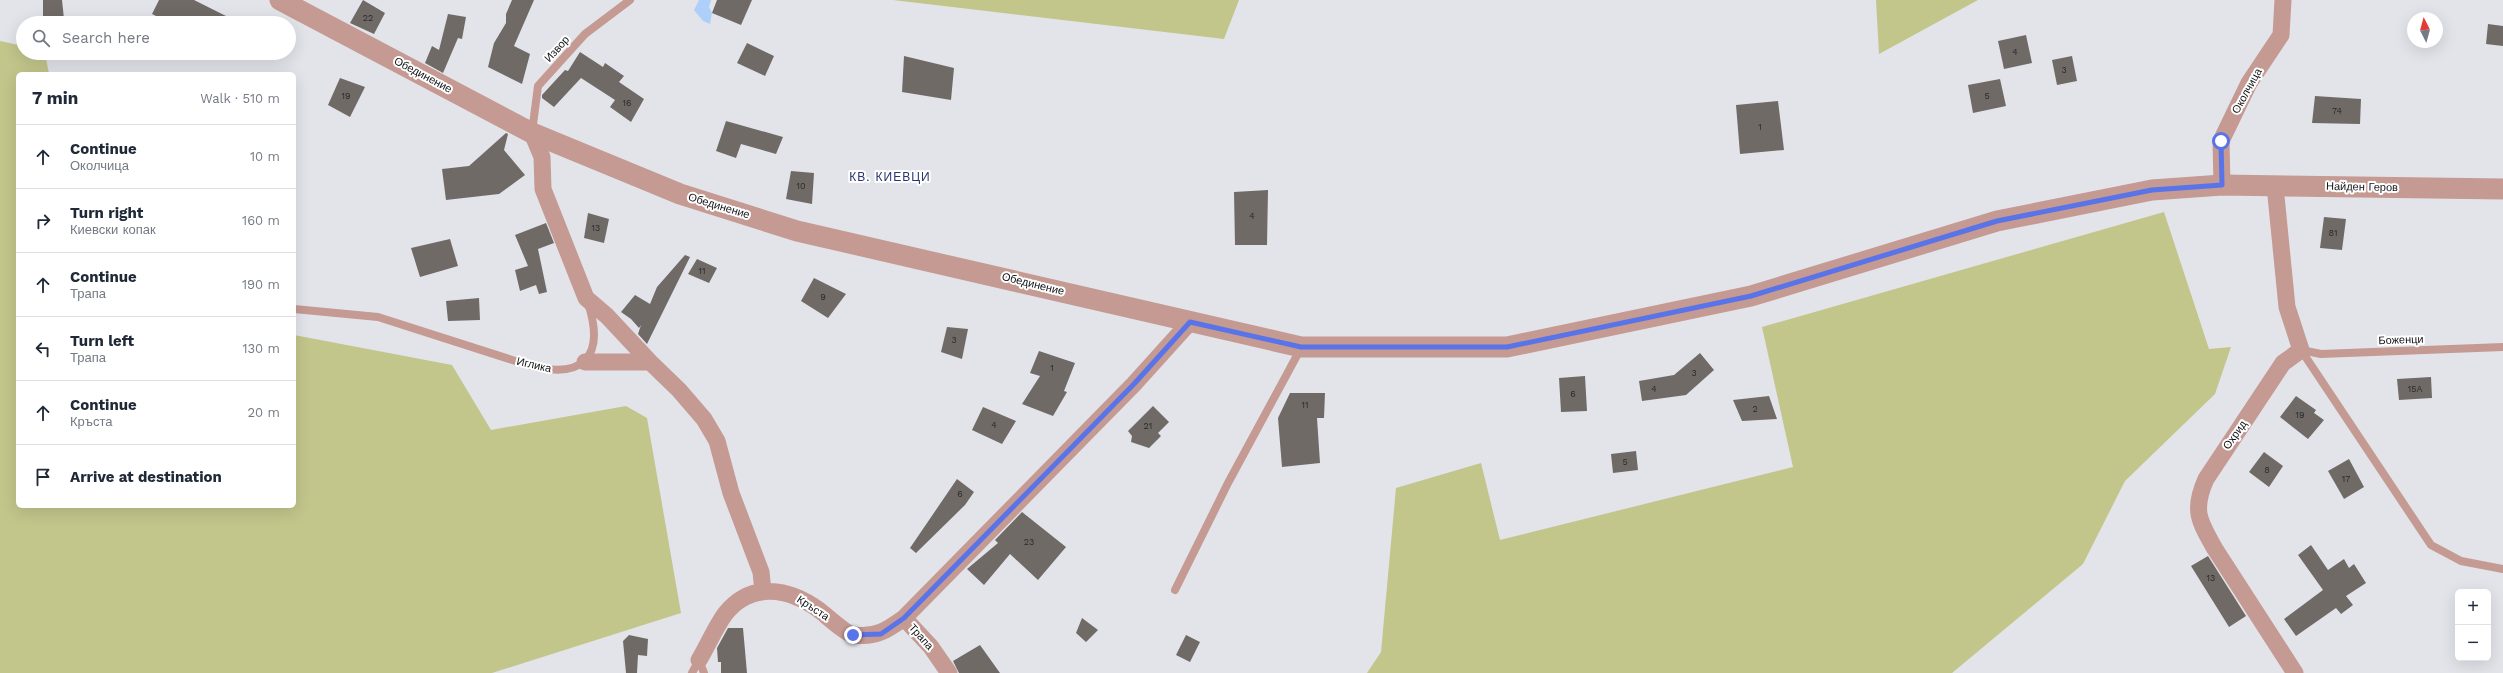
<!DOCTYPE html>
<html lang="en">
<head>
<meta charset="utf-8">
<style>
  :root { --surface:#fff; --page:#f6f6f7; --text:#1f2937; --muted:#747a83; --line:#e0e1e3 }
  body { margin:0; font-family:"Work Sans",sans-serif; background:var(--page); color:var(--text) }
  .controls { position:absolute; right:12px; bottom:12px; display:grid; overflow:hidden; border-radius:6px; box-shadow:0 4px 16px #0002 }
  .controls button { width:36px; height:36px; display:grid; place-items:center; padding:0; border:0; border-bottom:1px solid var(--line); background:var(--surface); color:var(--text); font:20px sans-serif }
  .compass { position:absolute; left:2407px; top:12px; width:36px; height:36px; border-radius:50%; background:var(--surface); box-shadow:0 4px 16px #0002; rotate:354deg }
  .stop { position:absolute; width:12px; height:12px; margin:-9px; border:3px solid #5973e9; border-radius:50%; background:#fff }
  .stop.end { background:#5973e9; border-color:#fff; box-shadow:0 1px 4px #0008 }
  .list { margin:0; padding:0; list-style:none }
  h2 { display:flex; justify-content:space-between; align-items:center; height:52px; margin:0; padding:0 16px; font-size:17px }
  h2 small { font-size:13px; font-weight:400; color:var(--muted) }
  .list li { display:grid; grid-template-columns:26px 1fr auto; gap:12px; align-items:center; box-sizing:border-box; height:64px; padding:0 16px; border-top:1px solid var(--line) }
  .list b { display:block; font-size:15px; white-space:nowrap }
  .list p { margin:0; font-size:13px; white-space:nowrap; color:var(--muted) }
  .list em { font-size:13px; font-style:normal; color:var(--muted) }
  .icon { flex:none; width:22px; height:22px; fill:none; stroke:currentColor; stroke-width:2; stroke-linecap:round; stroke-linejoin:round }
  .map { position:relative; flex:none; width:2503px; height:673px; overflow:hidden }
  .search { position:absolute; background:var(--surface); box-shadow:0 4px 16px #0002; left:16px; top:16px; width:280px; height:44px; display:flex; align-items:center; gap:10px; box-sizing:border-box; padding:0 14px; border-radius:22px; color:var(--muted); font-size:15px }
  .panel { position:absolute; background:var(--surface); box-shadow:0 4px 16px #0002; left:16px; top:72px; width:280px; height:436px; border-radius:6px }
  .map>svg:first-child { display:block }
</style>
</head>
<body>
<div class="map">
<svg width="2503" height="673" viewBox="0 0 2503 673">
  <rect width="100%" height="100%" fill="#e2e4ea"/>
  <path fill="#c2c68b" d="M 893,0 L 1239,0 L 1224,39 Z
    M 1876,0 L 1978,0 L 1879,54 Z
    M 0,41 L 23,46 L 23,53 L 45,53 L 49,74 L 18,74 L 18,506 L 294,506 L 294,335 L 452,365 L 491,430 L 626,406 L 647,418 L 681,613 L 492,673 L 0,673 Z
    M 2164,212 L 2209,349 L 2231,347 L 2215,394 L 2125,481 L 2083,564 L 1952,673 L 1367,673 L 1381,652 L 1396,488 L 1481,463 L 1500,540 L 1793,467 L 1762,327 Z"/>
  <path fill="#aecffa" d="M 699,0 L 711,0 L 709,7 L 712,13 L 710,24 L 703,21 L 694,10 Z"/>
  <path fill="#706a67" d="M 43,0 L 62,0 L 64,19 L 43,19 Z
    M 159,0 L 194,0 L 240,23 L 170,23 L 152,14 Z
    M 363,0 L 385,13 L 374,34 L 350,23 Z
    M 512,0 L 534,0 L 514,46 L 530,54 L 522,84 L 488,67 L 494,43 L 506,23 L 506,14 Z
    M 717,0 L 752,0 L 741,25 L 712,13 Z
    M 448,14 L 466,17 L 462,39 L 458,38 L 443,73 L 425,63 L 432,46 L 439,50 Z
    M 2488,24 L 2503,26 L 2503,46 L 2486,44 Z
    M 2026,35 L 2032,63 L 2004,69 L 1998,41 Z
    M 747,43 L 774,56 L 765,76 L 737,63 Z
    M 580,52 L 603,67 L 605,63 L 624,76 L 619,82 L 644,99 L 631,122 L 610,107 L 615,100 L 581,78 L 554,107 L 542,98 L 542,95 L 565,70 L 568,71 Z
    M 904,56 L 954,68 L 951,100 L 902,92 Z
    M 2072,56 L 2077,81 L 2057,85 L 2052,60 Z
    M 340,78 L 365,87 L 350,117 L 328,105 Z
    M 2000,79 L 2006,106 L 1973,113 L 1968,85 Z
    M 2315,96 L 2361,99 L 2360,124 L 2312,123 Z
    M 1778,101 L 1784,150 L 1740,154 L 1736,105 Z
    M 726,121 L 783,137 L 776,154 L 741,144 L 736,158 L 716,151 Z
    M 506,133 L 508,134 L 504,150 L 525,175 L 499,194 L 446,200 L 442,169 L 469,166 Z
    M 791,171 L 814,173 L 812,204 L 786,199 Z
    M 1268,190 L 1267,245 L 1235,245 L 1234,192 Z
    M 588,213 L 609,219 L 604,243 L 584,238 Z
    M 2324,217 L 2346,219 L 2342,250 L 2320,248 Z
    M 546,223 L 554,243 L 538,249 L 547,292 L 539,294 L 536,285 L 520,291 L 515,270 L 528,266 L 515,235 Z
    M 450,239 L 458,266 L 420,277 L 411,248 Z
    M 685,255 L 690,257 L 647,344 L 638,334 L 641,325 L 639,328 L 631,319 L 621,312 L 635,295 L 650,304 L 657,287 Z
    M 697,259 L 717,268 L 709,283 L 688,274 Z
    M 814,278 L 846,294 L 828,318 L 801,301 Z
    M 479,298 L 480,320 L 448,321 L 446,301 Z
    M 947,327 L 968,329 L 962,359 L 941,352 Z
    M 1039,351 L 1075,363 L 1064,391 L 1067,392 L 1053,416 L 1022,404 L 1040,376 L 1030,373 Z
    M 1700,353 L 1714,370 L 1686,395 L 1642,401 L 1639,381 L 1674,375 Z
    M 1585,376 L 1587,411 L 1561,412 L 1559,378 Z
    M 2431,377 L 2432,398 L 2399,400 L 2397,379 Z
    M 1290,393 L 1325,393 L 1324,418 L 1317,418 L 1320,463 L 1282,467 L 1278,418 Z
    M 1769,396 L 1777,419 L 1742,421 L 1733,400 Z
    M 2296,396 L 2316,410 L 2314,413 L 2324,420 L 2308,439 L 2280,417 Z
    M 1153,406 L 1169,422 L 1158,433 L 1161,436 L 1149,448 L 1131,442 L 1132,436 L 1128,431 Z
    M 983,407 L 1016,421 L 1002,444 L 972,430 Z
    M 1636,451 L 1638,470 L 1613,473 L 1611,454 Z
    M 2264,452 L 2283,466 L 2269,487 L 2249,472 Z
    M 2349,459 L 2364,487 L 2344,499 L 2328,471 Z
    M 957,479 L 974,492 L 965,505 L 916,553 L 910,548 Z
    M 1022,512 L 1066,547 L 1038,580 L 1010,554 L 984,585 L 967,569 L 998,543 L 995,540 Z
    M 2311,545 L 2328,570 L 2344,559 L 2349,568 L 2354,564 L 2366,583 L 2346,596 L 2353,605 L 2341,614 L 2336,608 L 2296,636 L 2284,619 L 2323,590 L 2298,555 Z
    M 2208,556 L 2246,616 L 2229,627 L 2191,566 Z
    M 1082,618 L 1098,630 L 1086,642 L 1076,633 Z
    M 728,628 L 743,628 L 747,673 L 721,673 L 721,662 L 718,662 L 717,648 Z
    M 629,635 L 648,639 L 647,656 L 638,655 L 637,673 L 626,673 L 623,641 Z
    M 1186,635 L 1200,642 L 1190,662 L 1176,655 Z
    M 980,645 L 1000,673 L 959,673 L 953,661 Z"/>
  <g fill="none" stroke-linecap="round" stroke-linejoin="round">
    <path stroke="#c49a93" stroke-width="8" d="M 532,132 L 538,86 L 585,34 L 630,0
      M 294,309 L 378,317 L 528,365 C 582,380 606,358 588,303
      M 2301,350 L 2431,545 L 2461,561 L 2503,569
      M 2301,350 L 2321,354 L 2503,347
      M 1175,590 L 1228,483 L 1301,348
      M 699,660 L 704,673
      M 692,673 L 699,660"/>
    <path stroke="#c49a93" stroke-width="17" d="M 532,133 L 542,157 L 543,189 L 586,298 L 607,316 L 650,362 L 679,390 L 704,419 L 717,441 L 731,493 L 761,572 L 763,591
      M 2222,185 L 2221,141 L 2249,83 L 2281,35 L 2283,0
      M 2275,186 L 2287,307 L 2301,350 L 2283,363 L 2206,479 C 2192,510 2199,521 2215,549 L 2295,673
      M 585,362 L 650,362
      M 904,618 L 931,647 L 949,673
      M 699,660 C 708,645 715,628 725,614 C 751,581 789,588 819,610 C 827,616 846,634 854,635 C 876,638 887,630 904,618 L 1134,384 L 1190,322"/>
    <path stroke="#c49a93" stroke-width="21" d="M 280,0 L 532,133 L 680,194 L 797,231 L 1301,347 L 1507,347 L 1751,296 L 1997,221 L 2152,190 L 2222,185 L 2503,189"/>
  </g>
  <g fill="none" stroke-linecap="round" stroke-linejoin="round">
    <path stroke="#5973e9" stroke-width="5" d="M 853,635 L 881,634 L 904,618 L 1134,384 L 1190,322 L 1301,347 L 1507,347 L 1751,296 L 1997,221 L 2152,190 L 2222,185 L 2221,141"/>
  </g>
  <g text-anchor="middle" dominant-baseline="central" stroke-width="4" stroke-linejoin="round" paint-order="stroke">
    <g font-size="9" fill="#2a292a">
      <text x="368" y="18">22</text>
      <text x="2015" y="52">4</text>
      <text x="2064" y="70">3</text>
      <text x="346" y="96">19</text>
      <text x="1987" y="96">5</text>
      <text x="627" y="103">16</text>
      <text x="2337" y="111">74</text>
      <text x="1760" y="127">1</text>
      <text x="801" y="186">10</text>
      <text x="1252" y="216">4</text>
      <text x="596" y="228">13</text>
      <text x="2333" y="233">81</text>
      <text x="702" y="271">11</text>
      <text x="823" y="297">9</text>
      <text x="954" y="340">3</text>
      <text x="1052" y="368">1</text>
      <text x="1694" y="373">3</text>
      <text x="1654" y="389">4</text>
      <text x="2415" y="389">15A</text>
      <text x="1573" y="394">6</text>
      <text x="1305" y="405">11</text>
      <text x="1755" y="409">2</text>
      <text x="2300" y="415">19</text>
      <text x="994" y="425">4</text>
      <text x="1148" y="426">21</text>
      <text x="1625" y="462">5</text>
      <text x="2267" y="470">8</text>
      <text x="2346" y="479">17</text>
      <text x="960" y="494">6</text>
      <text x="1029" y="542">23</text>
      <text x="2211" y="578">13</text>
    </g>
    <g font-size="11" fill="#121315" stroke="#fff">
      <text transform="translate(557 49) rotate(-48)">Извор</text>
      <text transform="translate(423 75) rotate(28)">Обединение</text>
      <text transform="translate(2247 91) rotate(-61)">Околчица</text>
      <text transform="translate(2362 187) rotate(1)">Найден Геров</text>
      <text transform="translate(719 206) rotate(17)">Обединение</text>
      <text transform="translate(1033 284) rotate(14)">Обединение</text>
      <text transform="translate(2401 340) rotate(-2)">Боженци</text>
      <text transform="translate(534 365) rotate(13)">Иглика</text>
      <text transform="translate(2235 435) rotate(-55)">Охрид</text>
      <text transform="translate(813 608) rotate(33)">Кръста</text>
      <text transform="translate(921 637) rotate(48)">Трапа</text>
    </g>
    <g font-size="12" letter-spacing="1" fill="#28356e" stroke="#fff">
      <text x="890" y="177">КВ. КИЕВЦИ</text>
    </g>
  </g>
</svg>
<div class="controls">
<button>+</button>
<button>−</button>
</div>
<svg class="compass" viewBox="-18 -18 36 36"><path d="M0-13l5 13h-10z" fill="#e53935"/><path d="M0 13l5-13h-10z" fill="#747a83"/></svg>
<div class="stop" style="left:2221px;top:141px"></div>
<div class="stop end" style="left:853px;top:635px"></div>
<div class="search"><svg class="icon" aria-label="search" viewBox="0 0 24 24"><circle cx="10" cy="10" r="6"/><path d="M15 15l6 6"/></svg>Search here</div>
<section class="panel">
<h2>7 min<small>Walk · 510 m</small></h2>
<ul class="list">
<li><svg class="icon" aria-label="ahead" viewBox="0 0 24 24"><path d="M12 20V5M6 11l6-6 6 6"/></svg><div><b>Continue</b><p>Околчица</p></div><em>10 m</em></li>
<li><svg class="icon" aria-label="right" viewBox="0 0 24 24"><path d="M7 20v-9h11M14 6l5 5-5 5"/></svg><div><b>Turn right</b><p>Киевски копак</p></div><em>160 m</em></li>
<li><svg class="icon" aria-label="ahead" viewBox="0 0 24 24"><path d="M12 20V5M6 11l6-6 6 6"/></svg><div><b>Continue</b><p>Трапа</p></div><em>190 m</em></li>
<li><svg class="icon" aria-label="left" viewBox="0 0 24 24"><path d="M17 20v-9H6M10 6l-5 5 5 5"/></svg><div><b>Turn left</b><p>Трапа</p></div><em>130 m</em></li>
<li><svg class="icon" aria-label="ahead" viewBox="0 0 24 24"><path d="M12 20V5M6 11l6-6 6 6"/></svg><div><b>Continue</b><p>Кръста</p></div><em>20 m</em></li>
<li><svg class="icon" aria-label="arrive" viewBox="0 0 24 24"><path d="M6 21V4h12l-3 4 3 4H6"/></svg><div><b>Arrive at destination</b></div></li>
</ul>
</section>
</div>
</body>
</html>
